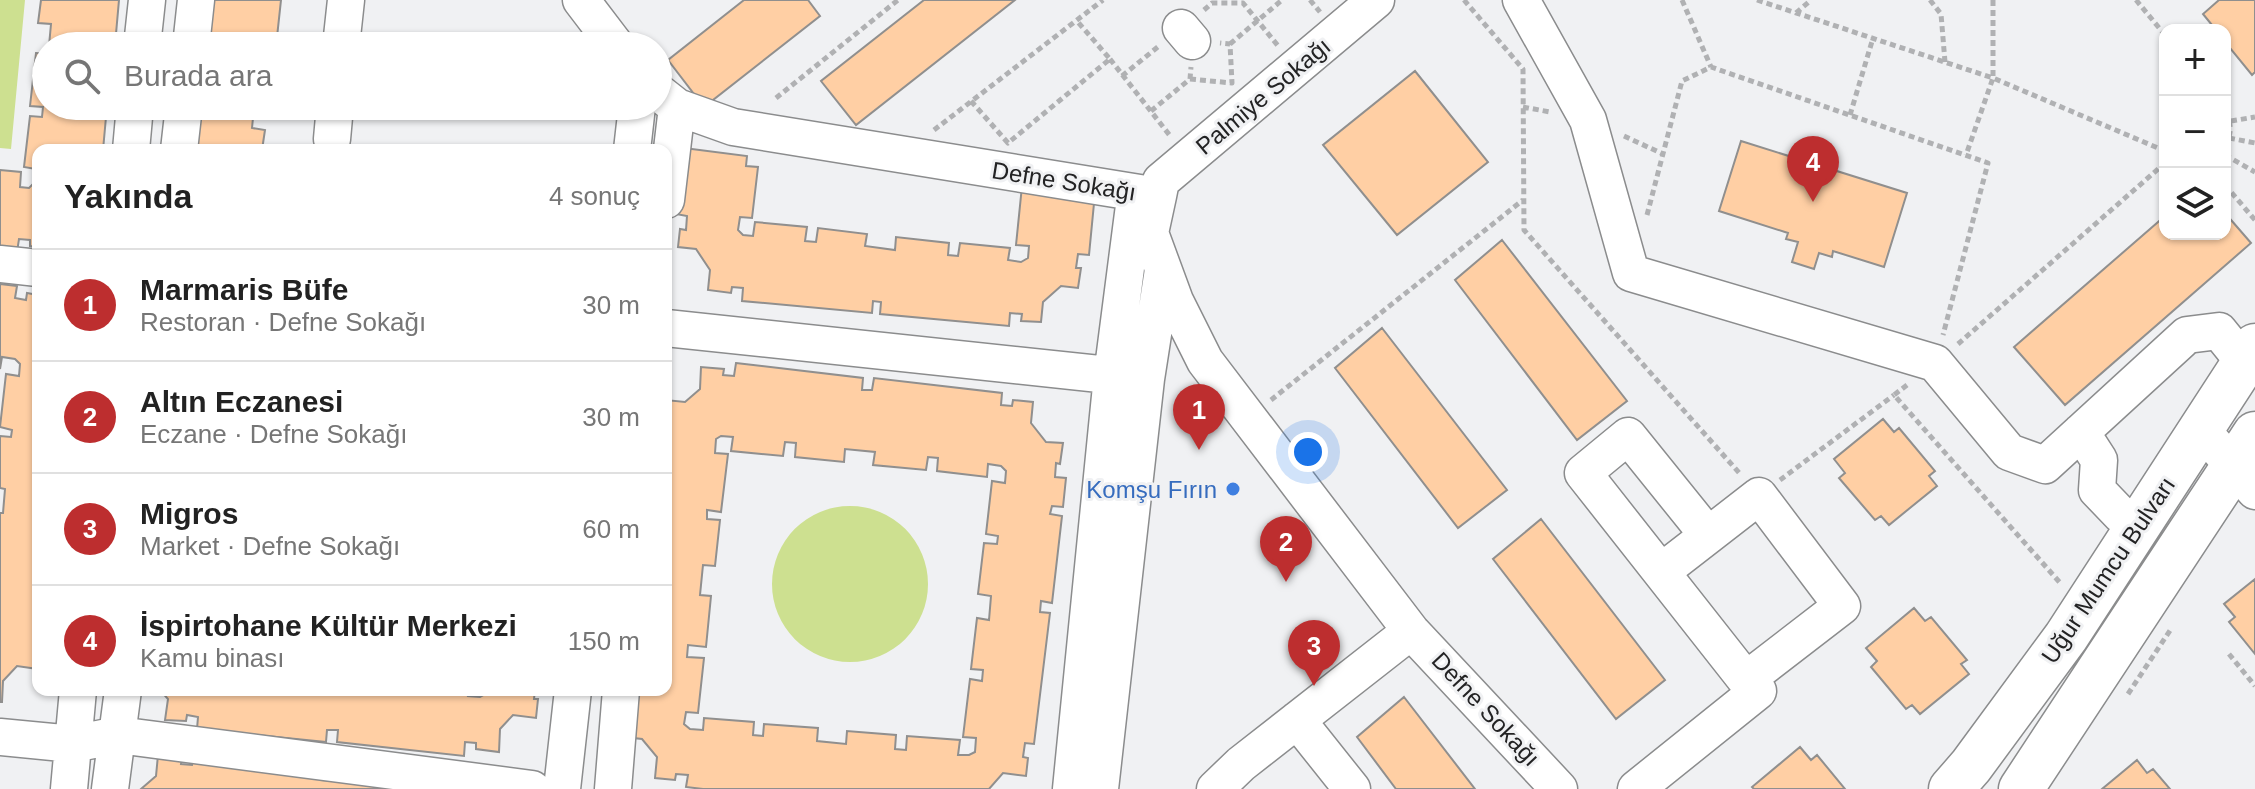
<!DOCTYPE html>
<html lang="tr">
<head>
<meta charset="utf-8">
<style>
  :root { --surface:#fff; --page:#f6f6f6; --text:#222; --muted:#767676; --line:#e0e0e0; --accent:#bd2e2f }
  body { margin:0; font-family:Arial,sans-serif; background:var(--page); color:var(--text) }
  .controls { position:absolute; right:24px; top:24px; display:grid; overflow:hidden; border-radius:16px; box-shadow:0 2px 6px #0004 }
  .controls button { width:72px; height:72px; display:grid; place-items:center; padding:0; border:0; border-bottom:2px solid var(--line); background:var(--surface); color:var(--text); font:40px sans-serif }
  .you { position:absolute; left:1308px; top:452px; width:28px; height:28px; margin:-20px; border:6px solid #fff; border-radius:50%; background:#1a73e8; box-shadow:0 0 0 12px #1a73e833 }
  .badge { display:grid; place-items:center; width:52px; height:52px; border-radius:50%; background:var(--accent); color:#fff; font-size:26px; font-weight:700 }
  .pin { position:absolute; translate:-50% -66px; filter:drop-shadow(0 2px 4px #0008) }
  .pin::after { content:''; position:absolute; top:42px; width:28px; height:24px; background:inherit; clip-path:polygon(0 0,100% 0,50% 100%) }
  .list { margin:0; padding:0; list-style:none }
  h2 { display:flex; justify-content:space-between; align-items:center; height:104px; margin:0; padding:0 32px; font-size:34px }
  h2 small { font-size:26px; font-weight:400; color:var(--muted) }
  .list li { display:grid; grid-template-columns:52px 1fr auto; gap:24px; align-items:center; box-sizing:border-box; height:112px; padding:0 32px; border-top:2px solid var(--line) }
  .list b { display:block; font-size:30px; white-space:nowrap }
  .list p { margin:0; font-size:26px; white-space:nowrap; color:var(--muted) }
  .list em { font-size:26px; font-style:normal; color:var(--muted) }
  .icon { flex:none; width:44px; height:44px; fill:none; stroke:currentColor; stroke-width:2; stroke-linecap:round; stroke-linejoin:round }
  .map { position:relative; flex:none; width:2255px; height:789px; overflow:hidden }
  .search { position:absolute; background:var(--surface); box-shadow:0 2px 6px #0004; left:32px; top:32px; width:640px; height:88px; display:flex; align-items:center; gap:20px; box-sizing:border-box; padding:0 28px; border-radius:44px; color:var(--muted); font-size:30px }
  .panel { position:absolute; background:var(--surface); box-shadow:0 2px 6px #0004; left:32px; top:144px; width:640px; height:552px; border-radius:16px }
  .map>svg:first-child { display:block }
</style>
</head>
<body>
<div class="map">
<svg width="2255" height="789" viewBox="0 0 2255 789">
  <rect width="100%" height="100%" fill="#f0f1f3"/>
  <path fill="#cde090" d="M 0,0 L 25,0 L 11,149 L 0,148 Z
    M772 584a78 78 0 1 1 156 0a78 78 0 1 1-156 0Z"/>
  <path fill="#ffcfa4" stroke="#908f8e" stroke-width="2" fill-rule="evenodd" d="M 41,0 L 119,0 L 115,45 L 49,46 L 51,24 L 38,23 Z
    M 202,0 L 281,0 L 277,37 L 264,35 L 262,46 L 209,46 Z
    M 744,0 L 808,0 L 820,16 L 704,107 L 668,60 Z
    M 924,0 L 1015,0 L 856,125 L 821,81 Z
    M 2219,0 L 2255,0 L 2255,72 L 2252,75 L 2225,42 L 2225,30 L 2216,30 L 2203,14 Z
    M 36,53 L 46,54 L 46,106 L 107,106 L 103,150 L 38,150 L 38,247 L 30,246 L 30,240 L 19,239 L 17,252 L 0,250 L 0,170 L 21,172 L 20,187 L 29,188 L 35,182 L 36,169 L 24,167 L 30,116 L 42,117 L 43,107 L 30,106 Z
    M 1415,71 L 1488,162 L 1397,235 L 1323,145 Z
    M 191,106 L 268,106 L 266,119 L 253,118 L 252,128 L 265,130 L 262,150 L 185,150 Z
    M 1741,141 L 1907,193 L 1884,267 L 1833,251 L 1832,257 L 1819,253 L 1814,269 L 1792,262 L 1798,242 L 1786,239 L 1788,233 L 1719,211 Z
    M 684,148 L 747,156 L 746,166 L 758,167 L 752,218 L 740,217 L 738,230 L 743,235 L 753,236 L 755,222 L 807,227 L 805,241 L 816,242 L 818,228 L 867,234 L 865,246 L 895,250 L 896,237 L 949,243 L 948,255 L 958,256 L 960,243 L 1010,248 L 1008,260 L 1021,262 L 1028,258 L 1029,246 L 1016,245 L 1022,186 L 1095,193 L 1089,255 L 1078,254 L 1076,268 L 1081,268 L 1078,288 L 1061,286 L 1043,302 L 1041,322 L 1021,321 L 1022,314 L 1010,313 L 1009,326 L 880,314 L 881,302 L 873,301 L 872,313 L 742,301 L 743,288 L 732,287 L 731,293 L 708,290 L 710,270 L 696,249 L 678,247 L 680,229 L 686,230 L 687,216 L 676,214 Z
    M 2225,213 L 2251,243 L 2065,405 L 2014,347 L 2165,216 L 2165,234 L 2225,234 Z
    M 1502,240 L 1627,401 L 1577,440 L 1455,280 Z
    M 0,284 L 17,286 L 15,298 L 26,300 L 27,293 L 38,295 L 38,669 L 17,666 L 3,681 L 2,702 L 0,702 L 0,513 L 3,513 L 5,489 L 0,488 L 0,436 L 11,437 L 12,430 L 0,427 L 6,374 L 19,376 L 20,364 L 15,359 L 2,357 L 0,369 Z
    M 1382,328 L 1507,490 L 1458,528 L 1335,368 Z
    M 736,363 L 863,378 L 862,390 L 872,390 L 874,378 L 1002,393 L 1001,405 L 1012,406 L 1013,400 L 1033,402 L 1031,423 L 1046,442 L 1063,443 L 1060,464 L 1056,463 L 1055,477 L 1066,478 L 1063,507 L 1052,506 L 1050,514 L 1062,516 L 1052,603 L 1041,601 L 1040,612 L 1050,613 L 1034,744 L 1025,743 L 1023,757 L 1028,758 L 1026,776 L 1003,773 L 989,789 L 703,789 L 686,787 L 688,775 L 676,774 L 675,780 L 655,778 L 657,757 L 642,739 L 625,737 L 623,690 L 666,690 L 666,400 L 685,402 L 700,389 L 701,367 L 724,369 L 723,375 L 734,376 ZM 721,436 L 733,437 L 731,451 L 783,456 L 785,442 L 796,443 L 795,457 L 844,462 L 845,449 L 875,452 L 873,465 L 926,470 L 928,457 L 938,458 L 937,471 L 987,477 L 988,464 L 1001,466 L 1006,471 L 1005,483 L 992,481 L 986,534 L 998,536 L 997,544 L 984,543 L 978,594 L 991,596 L 989,620 L 977,618 L 971,669 L 983,670 L 982,681 L 970,679 L 963,737 L 976,738 L 975,752 L 969,755 L 958,755 L 960,740 L 907,736 L 906,750 L 895,749 L 896,735 L 847,731 L 846,744 L 817,741 L 818,728 L 764,724 L 763,736 L 753,735 L 754,722 L 704,718 L 703,730 L 690,729 L 684,724 L 686,712 L 698,713 L 704,658 L 687,657 L 688,645 L 706,647 L 711,596 L 700,595 L 703,565 L 715,566 L 720,520 L 707,519 L 707,510 L 721,512 L 728,454 L 715,453 L 716,439 Z
    M 1883,419 L 1894,432 L 1899,428 L 1935,471 L 1929,476 L 1937,486 L 1889,525 L 1881,516 L 1875,520 L 1839,478 L 1845,473 L 1834,459 Z
    M 1541,519 L 1665,680 L 1616,719 L 1493,559 Z
    M 2255,579 L 2255,654 L 2229,622 L 2235,617 L 2224,604 Z
    M 1914,608 L 1925,621 L 1931,617 L 1967,660 L 1961,664 L 1969,674 L 1920,714 L 1912,705 L 1906,709 L 1871,667 L 1877,661 L 1866,648 Z
    M 160,690 L 469,690 L 468,696 L 480,697 L 485,694 L 486,690 L 535,690 L 534,699 L 538,699 L 536,718 L 513,715 L 500,729 L 499,752 L 476,749 L 476,743 L 465,742 L 464,756 L 337,742 L 338,730 L 327,730 L 326,742 L 197,729 L 198,717 L 187,715 L 186,721 L 165,720 L 168,699 Z
    M 1404,697 L 1475,789 L 1396,789 L 1357,737 Z
    M 1800,747 L 1811,760 L 1817,755 L 1845,789 L 1754,789 L 1752,787 Z
    M 194,752 L 324,768 L 322,780 L 460,789 L 141,789 L 156,776 L 158,755 L 182,757 L 181,764 L 192,765 Z
    M 2137,760 L 2147,773 L 2153,769 L 2170,789 L 2102,789 Z"/>
  <g fill="none" stroke-linecap="round" stroke-linejoin="round">
    <g stroke="#8b8c8d" stroke-width="39">
      <path id="minor" d="M 581,0 L 616,46
        M 1521,0 L 1588,120 L 1631,273 L 1935,363 L 2009,452 L 2045,465 L 2187,335 L 2219,331 L 2244,362
        M 1181,28 L 1192,41
        M 142,46 L 147,0
        M 191,46 L 196,0
        M 341,46 L 346,0
        M 658,92 L 677,107 L 733,127 L 1158,196 L 1150,233 L 1175,301 L 1205,361 L 1411,631 L 1559,789
        M 332,139 L 335,106
        M 131,150 L 135,106
        M 179,150 L 184,106
        M 632,150 L 637,106
        M 1158,196 L 1161,181 L 1376,0
        M 666,200 L 677,107
        M 0,264 L 38,268
        M 666,328 L 1137,378
        M 2201,429 L 2255,491
        M 2081,432 L 2099,460 L 2097,490 L 2121,515
        M 1707,534 L 1628,436 L 1583,473 L 1746,680
        M 1297,720 L 1352,789
        M 0,737 L 73,744 L 118,735 L 532,789
        M 69,789 L 78,690
        M 110,789 L 123,690
        M 562,789 L 573,690
        M 613,789 L 621,690
        M 1071,789 L 1112,376 L 1135,198
        M 1100,789 L 1146,379 L 1163,270
        M 1215,789 L 1241,764 L 1411,631
        M 1636,789 L 1758,691 L 1746,680 L 1842,606 L 1759,496 L 1661,572"/>
    </g>
    <g stroke="#8b8c8d" stroke-width="47">
      <path id="major" d="M 1951,789 L 1971,766 L 2066,637 L 2255,346
        M 2021,789 L 2255,434"/>
    </g>
    <path stroke="#b0b1b3" stroke-width="5" stroke-dasharray="6 4" stroke-linecap="butt" d="M 1310,0 L 1320,12
      M 1464,0 L 1523,69 L 1524,230 L 1741,475
      M 1682,0 L 1711,67
      M 1757,0 L 1993,78 L 1966,155
      M 1930,0 L 1941,14 L 1945,62
      M 1993,0 L 1993,78 L 2165,151
      M 2136,0 L 2165,35
      M 1204,10 L 1212,3 L 1243,3 L 1279,47
      M 1796,13 L 1811,0
      M 1230,44 L 1282,0
      M 1110,59 L 1171,137
      M 1122,76 L 1159,46
      M 1190,79 L 1232,83 L 1230,44 L 1220,43
      M 776,98 L 898,0
      M 971,101 L 1008,143 L 1110,59 L 1077,21
      M 1523,107 L 1550,112
      M 1151,111 L 1190,79 L 1191,67
      M 2225,112 C 2231,122 2233,133 2225,144
      M 1850,115 L 1873,38
      M 2231,121 L 2255,117
      M 934,130 L 1103,0
      M 1624,136 L 1663,154
      M 2229,138 L 2255,143
      M 2225,155 L 2255,172
      M 2225,185 L 2255,220
      M 1647,215 L 1682,81 L 1711,67 L 1988,163 L 1943,335
      M 1958,344 L 2165,163
      M 1907,385 L 1894,395 L 2062,585
      M 1271,400 L 1523,200
      M 1780,480 L 1894,395
      M 2229,654 L 2255,686
      M 2128,694 L 2171,629"/>
    <use href="#minor" stroke="#fff" stroke-width="36"/>
    <use href="#major" stroke="#fff" stroke-width="44"/>
  </g>
  <circle fill="#3f7fe0" stroke="#f0f1f3" stroke-width="3" cx="1233" cy="489" r="8"/>
  <g text-anchor="middle" dominant-baseline="central" stroke-width="6" stroke-linejoin="round" paint-order="stroke">
    <g font-size="24" fill="#232324" stroke="#f0f1f3">
      <text transform="translate(1263 96) rotate(-40)">Palmiye Sokağı</text>
      <text transform="translate(1064 181) rotate(9)">Defne Sokağı</text>
      <text transform="translate(2108 570) rotate(-56)">Uğur Mumcu Bulvarı</text>
      <text transform="translate(1486 709) rotate(47)">Defne Sokağı</text>
    </g>
    <g font-size="24" fill="#366cbe" stroke="#f0f1f3" text-anchor="end">
      <text x="1217" y="489">Komşu Fırın</text>
    </g>
  </g>
</svg>
<div class="controls">
<button>+</button>
<button>−</button>
<button><svg class="icon" aria-label="layers" viewBox="0 0 24 24"><path d="M12 4l9 5-9 5-9-5zM3 14l9 5 9-5"/></svg></button>
</div>
<div class="you"></div>
<div class="pin badge" style="left:1199px;top:450px">1</div>
<div class="pin badge" style="left:1286px;top:582px">2</div>
<div class="pin badge" style="left:1314px;top:686px">3</div>
<div class="pin badge" style="left:1813px;top:202px">4</div>
<div class="search"><svg class="icon" aria-label="search" viewBox="0 0 24 24"><circle cx="10" cy="10" r="6"/><path d="M15 15l6 6"/></svg>Burada ara</div>
<section class="panel">
<h2>Yakında<small>4 sonuç</small></h2>
<ul class="list">
<li><span class="badge">1</span><div><b>Marmaris Büfe</b><p>Restoran · Defne Sokağı</p></div><em>30 m</em></li>
<li><span class="badge">2</span><div><b>Altın Eczanesi</b><p>Eczane · Defne Sokağı</p></div><em>30 m</em></li>
<li><span class="badge">3</span><div><b>Migros</b><p>Market · Defne Sokağı</p></div><em>60 m</em></li>
<li><span class="badge">4</span><div><b>İspirtohane Kültür Merkezi</b><p>Kamu binası</p></div><em>150 m</em></li>
</ul>
</section>
</div>
</body>
</html>
